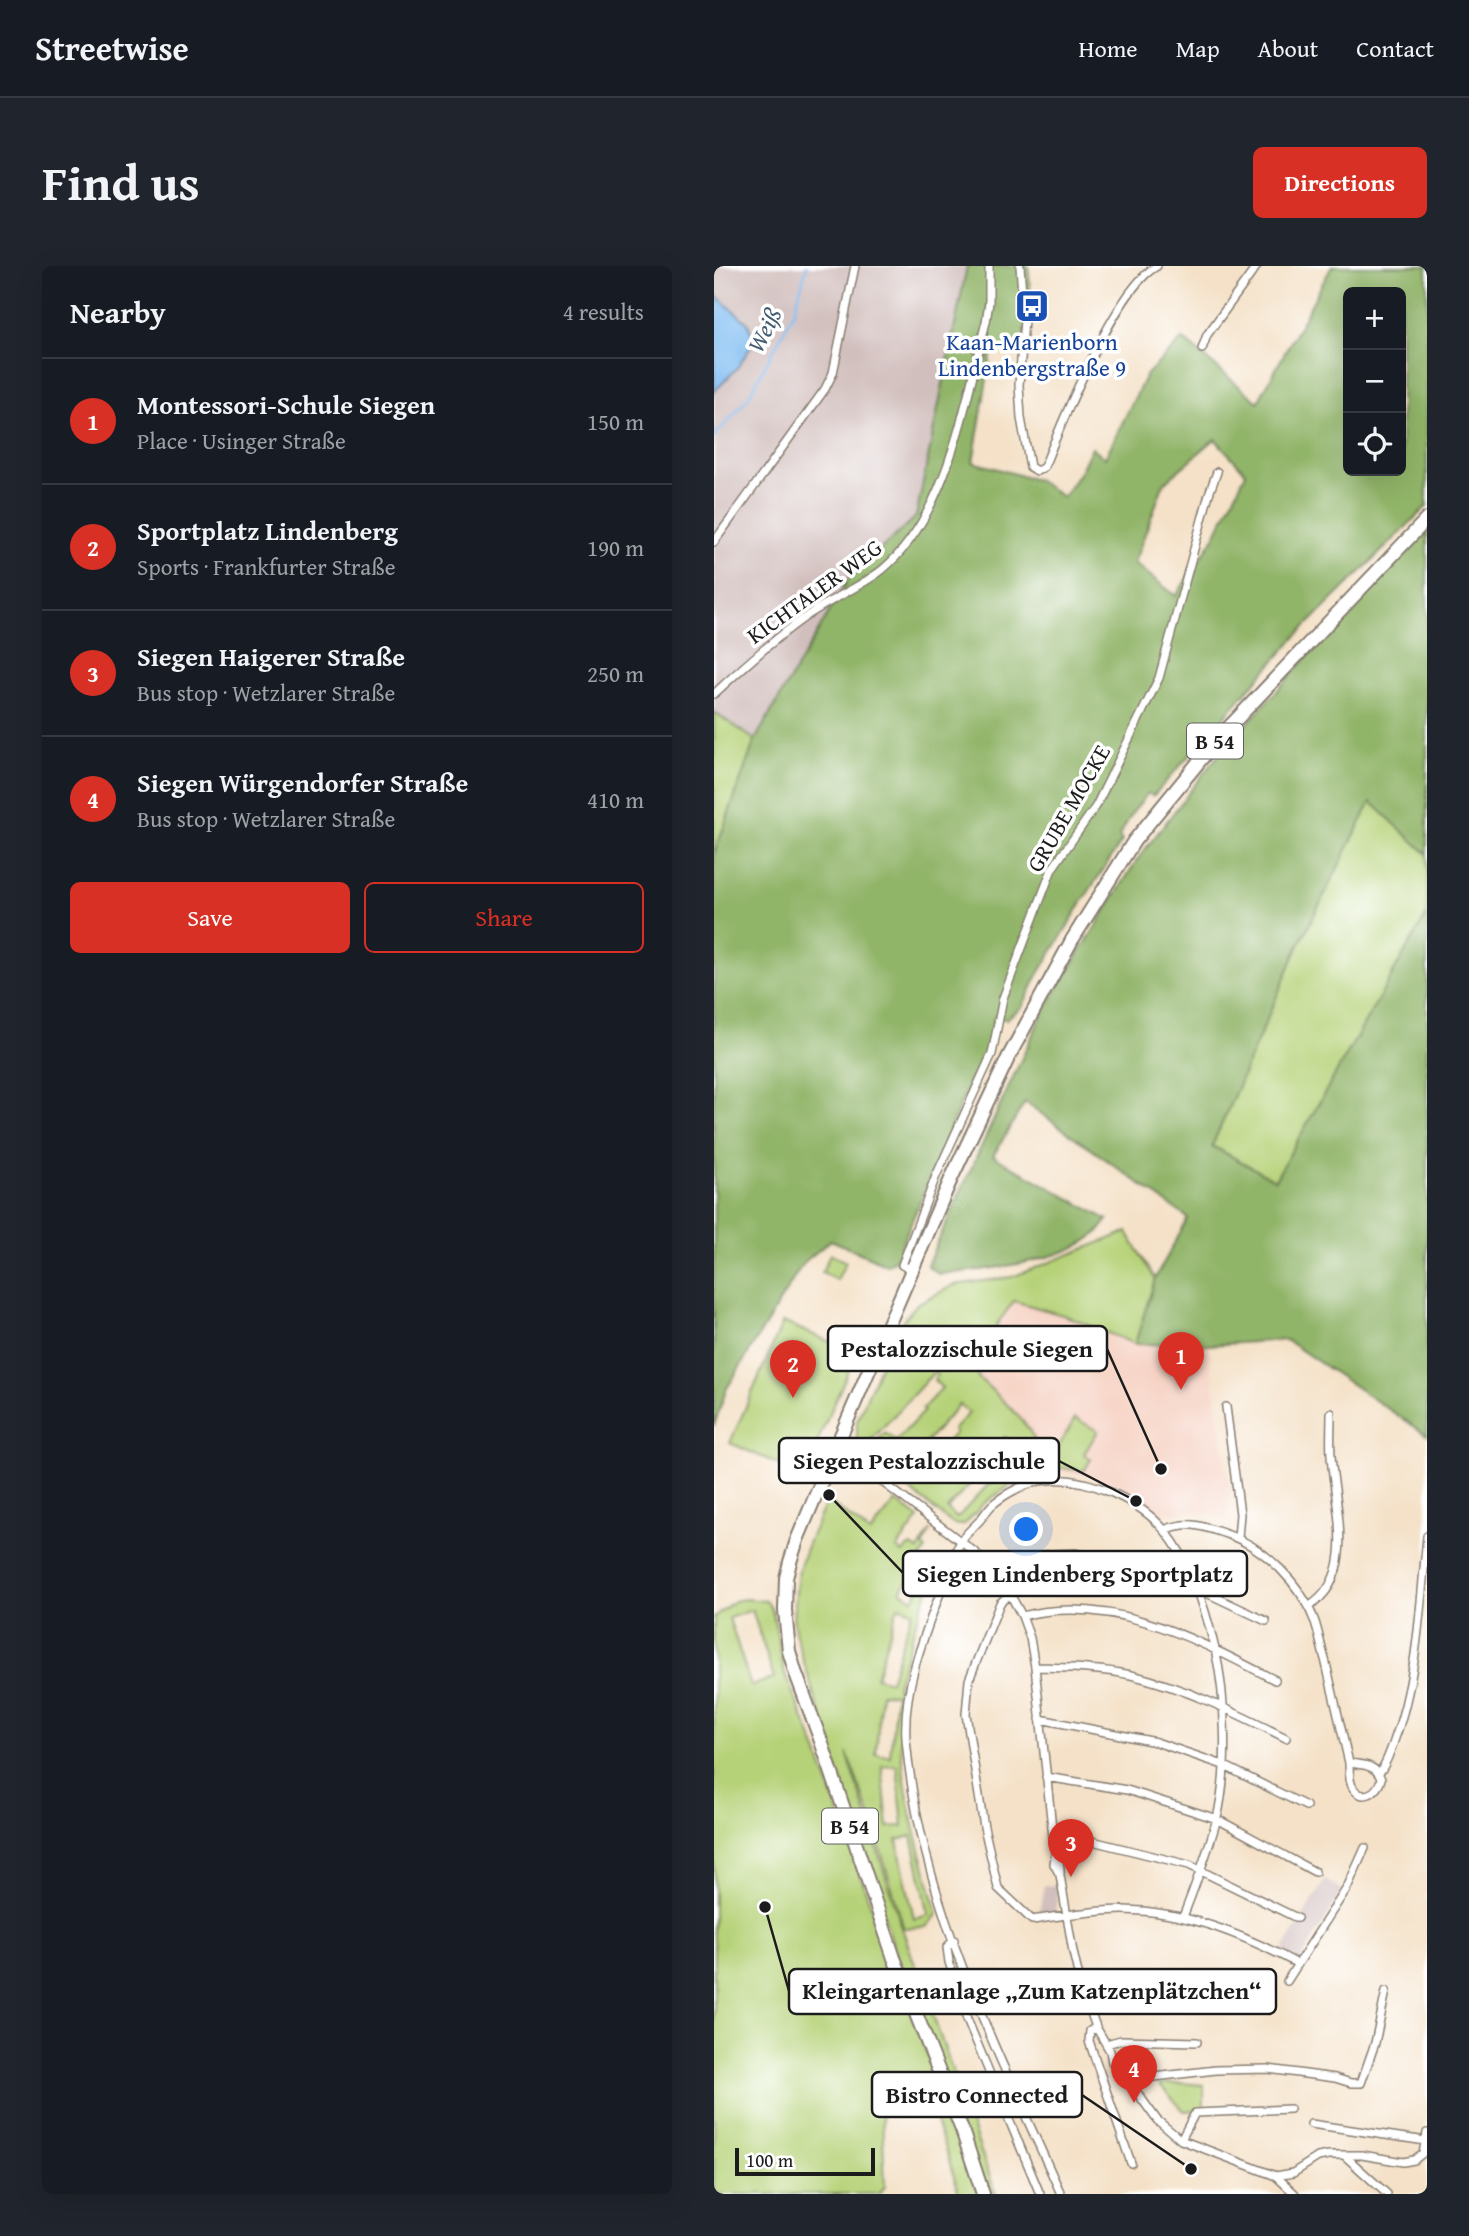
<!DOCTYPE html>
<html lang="en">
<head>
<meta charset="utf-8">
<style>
  :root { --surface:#171b24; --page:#20242c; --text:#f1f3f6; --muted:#9ea1a6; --line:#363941; --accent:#d93025 }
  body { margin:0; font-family:"Gentium Book Plus",serif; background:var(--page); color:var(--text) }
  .controls { position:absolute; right:21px; top:21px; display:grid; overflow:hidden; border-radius:10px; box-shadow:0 7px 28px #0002 }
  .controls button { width:63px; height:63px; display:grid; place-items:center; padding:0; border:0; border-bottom:2px solid var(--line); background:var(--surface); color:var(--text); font:35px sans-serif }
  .scale { position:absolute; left:21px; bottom:18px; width:140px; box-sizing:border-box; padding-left:7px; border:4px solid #1c1c1c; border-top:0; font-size:19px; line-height:24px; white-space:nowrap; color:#1c1c1c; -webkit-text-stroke:5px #fff; paint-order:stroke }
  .you { position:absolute; left:313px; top:1264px; width:24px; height:24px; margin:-18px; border:5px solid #fff; border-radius:50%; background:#1a73e8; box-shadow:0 0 0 10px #1a73e833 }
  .badge { display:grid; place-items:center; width:46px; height:46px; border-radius:50%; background:var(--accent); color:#fff; font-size:23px; font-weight:700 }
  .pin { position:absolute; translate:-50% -58px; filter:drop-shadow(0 2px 4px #0008) }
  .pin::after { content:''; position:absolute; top:37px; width:24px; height:21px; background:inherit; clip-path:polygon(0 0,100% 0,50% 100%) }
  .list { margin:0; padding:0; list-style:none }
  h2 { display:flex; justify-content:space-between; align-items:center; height:91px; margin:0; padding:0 28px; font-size:30px }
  h2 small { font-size:23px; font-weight:400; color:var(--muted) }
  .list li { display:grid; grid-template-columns:46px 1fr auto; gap:21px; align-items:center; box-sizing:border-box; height:126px; padding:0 28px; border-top:2px solid var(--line) }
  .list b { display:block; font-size:26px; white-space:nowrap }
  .list p { margin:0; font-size:23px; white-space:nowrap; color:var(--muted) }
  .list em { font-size:23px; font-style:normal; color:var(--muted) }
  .actions { display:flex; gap:14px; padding:21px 28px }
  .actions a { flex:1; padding:16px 0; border:2px solid var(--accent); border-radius:10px; text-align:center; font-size:24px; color:var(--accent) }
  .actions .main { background:var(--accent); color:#fff }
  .icon { flex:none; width:38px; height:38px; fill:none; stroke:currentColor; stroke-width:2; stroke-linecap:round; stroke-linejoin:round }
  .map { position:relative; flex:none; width:713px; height:1928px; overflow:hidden; border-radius:10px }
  header { display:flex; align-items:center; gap:42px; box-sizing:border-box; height:98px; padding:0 35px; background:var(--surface); border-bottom:2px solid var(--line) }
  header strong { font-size:33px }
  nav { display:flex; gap:38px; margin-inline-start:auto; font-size:24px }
  .intro { display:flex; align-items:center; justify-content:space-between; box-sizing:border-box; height:168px; padding:0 42px }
  h1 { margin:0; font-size:49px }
  .button { padding:18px 32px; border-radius:10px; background:var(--accent); color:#fff; font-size:24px; font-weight:700 }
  main { display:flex; gap:42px; padding:0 42px }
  aside { flex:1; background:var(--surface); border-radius:10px; box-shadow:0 7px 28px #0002 }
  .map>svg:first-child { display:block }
</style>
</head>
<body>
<header>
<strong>Streetwise</strong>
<nav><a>Home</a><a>Map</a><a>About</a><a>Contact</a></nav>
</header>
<div class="intro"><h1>Find us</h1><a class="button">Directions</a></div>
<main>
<aside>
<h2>Nearby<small>4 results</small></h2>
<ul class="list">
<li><span class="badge">1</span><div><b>Montessori-Schule Siegen</b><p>Place · Usinger Straße</p></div><em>150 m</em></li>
<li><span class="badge">2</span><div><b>Sportplatz Lindenberg</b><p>Sports · Frankfurter Straße</p></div><em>190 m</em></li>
<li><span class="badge">3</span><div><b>Siegen Haigerer Straße</b><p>Bus stop · Wetzlarer Straße</p></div><em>250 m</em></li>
<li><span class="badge">4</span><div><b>Siegen Würgendorfer Straße</b><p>Bus stop · Wetzlarer Straße</p></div><em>410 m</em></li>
</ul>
<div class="actions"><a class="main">Save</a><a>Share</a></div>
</aside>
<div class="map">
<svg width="713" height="1928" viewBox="0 0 713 1928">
  <rect width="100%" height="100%" fill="#fff"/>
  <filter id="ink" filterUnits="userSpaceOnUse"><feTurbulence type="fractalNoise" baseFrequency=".0143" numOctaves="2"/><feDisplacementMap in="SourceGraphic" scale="14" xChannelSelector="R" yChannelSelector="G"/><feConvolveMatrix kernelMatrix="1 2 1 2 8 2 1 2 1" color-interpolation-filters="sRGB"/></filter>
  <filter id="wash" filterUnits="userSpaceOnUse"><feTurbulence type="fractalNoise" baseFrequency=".00686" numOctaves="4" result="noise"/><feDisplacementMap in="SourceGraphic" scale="28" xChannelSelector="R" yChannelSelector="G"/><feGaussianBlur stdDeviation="1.57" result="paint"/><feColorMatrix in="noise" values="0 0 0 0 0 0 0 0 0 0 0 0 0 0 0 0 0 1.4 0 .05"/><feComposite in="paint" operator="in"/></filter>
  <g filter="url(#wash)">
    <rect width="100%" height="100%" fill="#f4e1c7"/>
    <path fill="#f6d2c3" d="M 300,1035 L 352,1050 L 421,1078 L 494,1079 L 516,1225 L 514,1253 L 481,1245 L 447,1248 L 416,1226 L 376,1210 L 338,1205 L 316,1164 L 263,1110 L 275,1089 L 283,1058 Z"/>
    <path fill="#d1bfbd" d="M 0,0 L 253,0 L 202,251 L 135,312 L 41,474 L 0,446 Z
      M 611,1614 L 629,1624 L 586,1695 L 568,1685 Z
      M 330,1619 L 345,1621 L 340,1651 L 325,1648 Z"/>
    <path fill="#b6d278" stroke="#69774a" stroke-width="2" fill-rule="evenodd" d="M 0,446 L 41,474 L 0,589 Z
      M 657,535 L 713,588 L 713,648 L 561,914 L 498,880 L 584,681 Z
      M 413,966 L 441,1013 L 421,1078 L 352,1050 L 300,1035 L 283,1058 L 275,1089 L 263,1110 C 289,1136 334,1167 326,1209 L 320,1211 L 316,1202 L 294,1210 L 297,1218 L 295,1220 L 269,1238 L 252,1257 L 247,1259 L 239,1258 L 150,1188 L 171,1167 L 182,1175 L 210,1145 L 208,1143 L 228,1122 L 220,1114 L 223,1108 L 220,1106 L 150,1182 L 143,1174 L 143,1155 L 169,1093 L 191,1052 L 203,1038 L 240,1019 L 298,1011 ZM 245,1138 L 255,1147 L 239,1164 L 241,1167 L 209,1202 L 202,1196 L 189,1213 L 170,1198 L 179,1187 L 193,1199 ZM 291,1171 L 302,1179 L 287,1200 L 289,1203 L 243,1252 L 233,1243 L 279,1193 L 277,1190 Z
      M 116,988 L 132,996 L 123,1014 L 108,1006 Z
      M 69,1056 L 142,1087 L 89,1209 L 16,1177 Z
      M 361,1152 L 384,1165 L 370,1188 L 377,1193 L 370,1205 L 340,1201 L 335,1179 L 345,1180 Z
      M 113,1234 L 156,1267 L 182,1235 L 205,1252 L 183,1282 L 189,1287 L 193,1281 L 198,1280 L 204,1284 L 217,1264 L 208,1280 L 212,1283 L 187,1325 L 199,1333 L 226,1291 L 234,1294 L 230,1303 L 223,1301 L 204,1350 L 182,1422 L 189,1424 C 178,1499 204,1577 224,1648 L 212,1661 L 190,1662 L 157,1552 L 133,1487 L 188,1662 L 282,1928 L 271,1928 L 183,1691 L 91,1400 C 86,1383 77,1360 80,1342 C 82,1333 82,1324 83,1315 C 87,1287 103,1259 113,1234 ZM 184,1340 L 198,1345 L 176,1415 L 162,1411 ZM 167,1427 L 182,1428 L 176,1490 L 162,1488 ZM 183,1499 L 189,1560 L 174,1561 L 168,1500 ZM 198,1570 L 215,1649 L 200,1653 L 183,1574 Z
      M 31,1333 L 52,1335 L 58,1343 L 71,1408 L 100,1477 L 176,1694 L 243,1865 L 264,1928 L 245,1928 L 235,1894 L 213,1830 L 167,1824 L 171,1920 L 165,1928 L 0,1928 L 0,1351 L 20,1335 ZM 38,1344 L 60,1412 L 37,1420 L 15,1352 Z
      M 467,1817 L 490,1819 L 490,1844 L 470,1845 L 445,1818 Z"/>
    <path fill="#90b468" stroke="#566842" stroke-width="2" fill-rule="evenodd" d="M 253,0 L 314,0 L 318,40 L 313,87 L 278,83 L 259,196 L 323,214 L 349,231 L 366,206 L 378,181 L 391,192 L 432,109 L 469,73 L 544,136 L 618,0 L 713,0 L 713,240 L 586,366 L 439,530 L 434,527 L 419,546 L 405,570 L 408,575 L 373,628 L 324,709 L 308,741 L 292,753 L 280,751 C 276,778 271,793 256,815 L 182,993 L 173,999 L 117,974 L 89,997 L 12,1124 L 0,1160 L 0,589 L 41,474 L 135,312 L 202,251 ZM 634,26 L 687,26 L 687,205 L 634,205 ZM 501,173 L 532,207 L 501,270 L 462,330 L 420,297 L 450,217 Z
      M 713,265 L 713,588 L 657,536 L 584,681 L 498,880 L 561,914 L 713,648 L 713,1169 L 572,1074 L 494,1079 L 421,1078 L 441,1013 L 474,952 L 311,836 L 279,890 L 394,954 C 390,958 387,964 383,967 C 352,996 266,1005 224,1008 L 213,999 L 330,744 L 423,594 L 497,498 L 636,343 Z"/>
    <path fill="#80bdf3" stroke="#4e6c88" stroke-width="2" d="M 0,28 L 34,57 L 39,71 L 36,82 L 23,102 L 0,126 Z"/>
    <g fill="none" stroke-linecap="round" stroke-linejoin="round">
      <path stroke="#80bdf3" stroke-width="2.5" d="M 0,171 L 34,132 L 80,46 L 93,0"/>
    </g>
  </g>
  <g filter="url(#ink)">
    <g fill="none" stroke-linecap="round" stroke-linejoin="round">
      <g stroke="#887e72" stroke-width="10">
        <path id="street" d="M 306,0 L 310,54 L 305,119 L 307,152 L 316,201 L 323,205 L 330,201 C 348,156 403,21 443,0
          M 488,83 L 493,69 L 543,0
          M 0,276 L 111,123 L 119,107 L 141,0
          M 0,428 C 30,400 61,372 94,349 C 118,332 145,322 168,304 C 234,250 251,135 272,56 L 275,36 L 275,0
          M 198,1004 L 188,999 L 222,910 L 278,788 L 289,732 L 338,603 L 382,540 L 445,412 L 495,228 L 503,206
          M 512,1141 L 526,1248 L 524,1272
          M 123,1179 L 139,1189 L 142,1196 L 262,1287 L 296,1328 L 308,1350 L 316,1372 L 321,1401 L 339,1571 C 342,1585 347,1595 346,1609
          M 119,1188 L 135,1196 L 142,1196
          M 450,1264 C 476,1254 488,1260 512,1268 C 551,1281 587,1318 601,1356 C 605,1368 607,1381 611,1393 C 619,1427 627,1462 635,1497
          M 282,1310 L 303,1295 L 337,1288 L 362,1287 L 457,1310 L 552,1355
          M 296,1328 L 286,1337 L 255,1414 L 252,1448 L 270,1561 L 284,1622 L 318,1654 C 348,1650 378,1644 409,1644 C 472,1645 530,1669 584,1698
          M 594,1341 C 645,1311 620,1237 617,1190 C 616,1176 617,1161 617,1147
          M 308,1350 C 399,1327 483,1374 561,1414
          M 321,1401 C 353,1402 386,1402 417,1409 C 472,1422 522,1447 572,1472
          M 326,1453 L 442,1476 L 509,1499 L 592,1540
          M 635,1497 C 648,1499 662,1498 667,1513 C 664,1527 647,1537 638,1520 C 635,1514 635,1504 635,1497 Z
          M 665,1507 C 672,1499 675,1488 679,1478 C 704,1413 706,1339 713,1270
          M 332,1511 L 413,1524 L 503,1553 L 601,1606
          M 339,1571 L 370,1573 L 475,1599 L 583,1652
          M 342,1585 L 340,1598 L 346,1609 L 359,1686 L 366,1716 L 382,1761 L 396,1785 L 398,1796 L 406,1803 L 443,1854 L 467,1874 L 562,1910 L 581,1928
          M 240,1674 L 233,1681 L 235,1696 L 253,1753 L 326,1928
          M 573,1715 L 633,1622 L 651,1582
          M 382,1761 L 376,1765 L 375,1775 L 417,1897
          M 392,1778 L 407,1774 L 483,1776
          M 413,1814 L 502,1804 L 554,1803 L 621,1812 L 637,1817 L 647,1817 L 661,1777 L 672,1725
          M 597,1858 L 712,1875
          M 467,1874 L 481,1847 L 576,1843
          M 631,1890 L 673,1928
          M 562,1910 L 579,1907 L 604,1891 L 615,1889 L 648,1889 L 689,1896 L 700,1894 L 709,1887 L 713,1867
          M 347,1928 C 283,1785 205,1631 192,1473 C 189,1424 208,1375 225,1330 C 232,1312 237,1290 248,1274 C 252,1267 260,1261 266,1254 C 270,1249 274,1243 278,1239 C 292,1227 315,1215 333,1214 C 373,1210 427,1235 452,1266 C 477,1297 492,1344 501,1383 C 512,1431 515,1508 502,1556 C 493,1589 481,1620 469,1651"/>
      </g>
      <g stroke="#887e72" stroke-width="16">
        <path id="primary" d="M 269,1928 L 248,1864 L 180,1692 L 107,1475 L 81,1405 L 75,1385 L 71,1344 L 72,1312 L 76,1296 L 83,1274 L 119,1188 L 237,913 L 295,790 L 358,674 L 420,575 L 501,476 L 713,253"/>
      </g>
      <use href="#street" stroke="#fff" stroke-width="7"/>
      <use href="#primary" stroke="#fff" stroke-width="12"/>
    </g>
  </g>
  <defs>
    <g id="bus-square" transform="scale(1.75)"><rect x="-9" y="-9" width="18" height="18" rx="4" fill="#1a4fb4" stroke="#fff"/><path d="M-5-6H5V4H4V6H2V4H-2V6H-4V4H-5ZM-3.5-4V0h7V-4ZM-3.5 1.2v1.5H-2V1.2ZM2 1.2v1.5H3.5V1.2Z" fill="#fff"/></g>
  </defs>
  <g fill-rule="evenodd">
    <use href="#bus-square" x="318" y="40"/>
  </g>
  <g text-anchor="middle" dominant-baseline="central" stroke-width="7" stroke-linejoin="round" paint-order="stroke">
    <g fill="#fff" stroke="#606060" stroke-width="2">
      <rect x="473" y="457.5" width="56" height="35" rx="5"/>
      <rect x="108" y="1542.5" width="56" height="35" rx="5"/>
    </g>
    <g font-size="21" font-weight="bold" fill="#1c1c1c">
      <text x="501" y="475">B 54</text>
      <text x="136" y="1560">B 54</text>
    </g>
    <g font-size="23" fill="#164399" stroke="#fff">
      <text x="318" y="75">Kaan-Marienborn<tspan x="318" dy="26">Lindenbergstraße 9</tspan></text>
    </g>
    <g font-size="23" fill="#1c1c1c" stroke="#fff">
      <text transform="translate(100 325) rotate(-36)">KICHTALER WEG</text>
      <text transform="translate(354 542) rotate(-60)">GRUBE MOCKE</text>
    </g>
    <g font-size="24" font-style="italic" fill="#445c72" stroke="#fff">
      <text transform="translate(50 64) rotate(-63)">Weiß</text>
    </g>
  </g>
  <path fill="none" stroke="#1c1c1c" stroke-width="2.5" d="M447 1203L393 1083M422 1235L345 1195M115 1229L189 1307M51 1641L75 1725M477 1903L368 1829"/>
  <g fill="#1c1c1c" stroke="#fff" stroke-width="2.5">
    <circle cx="447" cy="1203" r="7"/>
    <circle cx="422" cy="1235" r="7"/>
    <circle cx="115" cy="1229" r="7"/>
    <circle cx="51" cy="1641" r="7"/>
    <circle cx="477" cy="1903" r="7"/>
  </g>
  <g fill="#fff" stroke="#1c1c1c" stroke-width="2.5">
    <rect x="114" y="1060" width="279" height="45" rx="7"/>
    <rect x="65" y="1172" width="280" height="45" rx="7"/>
    <rect x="189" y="1285" width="344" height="45" rx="7"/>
    <rect x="75" y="1703" width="487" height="45" rx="7"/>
    <rect x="158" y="1806" width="210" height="45" rx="7"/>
  </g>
  <g font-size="24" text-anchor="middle" font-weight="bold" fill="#1c1c1c">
    <text x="253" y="1091">Pestalozzischule Siegen</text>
    <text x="205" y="1203">Siegen Pestalozzischule</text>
    <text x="361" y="1316">Siegen Lindenberg Sportplatz</text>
    <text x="318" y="1733">Kleingartenanlage „Zum Katzenplätzchen“</text>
    <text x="263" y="1837">Bistro Connected</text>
  </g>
</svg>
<div class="controls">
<button>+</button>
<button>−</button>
<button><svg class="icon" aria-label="locate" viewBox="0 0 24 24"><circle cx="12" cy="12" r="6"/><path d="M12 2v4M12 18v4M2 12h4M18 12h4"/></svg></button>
</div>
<div class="scale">100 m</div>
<div class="you"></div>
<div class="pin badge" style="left:467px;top:1124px">1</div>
<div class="pin badge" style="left:79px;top:1132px">2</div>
<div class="pin badge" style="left:357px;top:1611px">3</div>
<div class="pin badge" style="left:420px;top:1837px">4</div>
</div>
</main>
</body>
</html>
